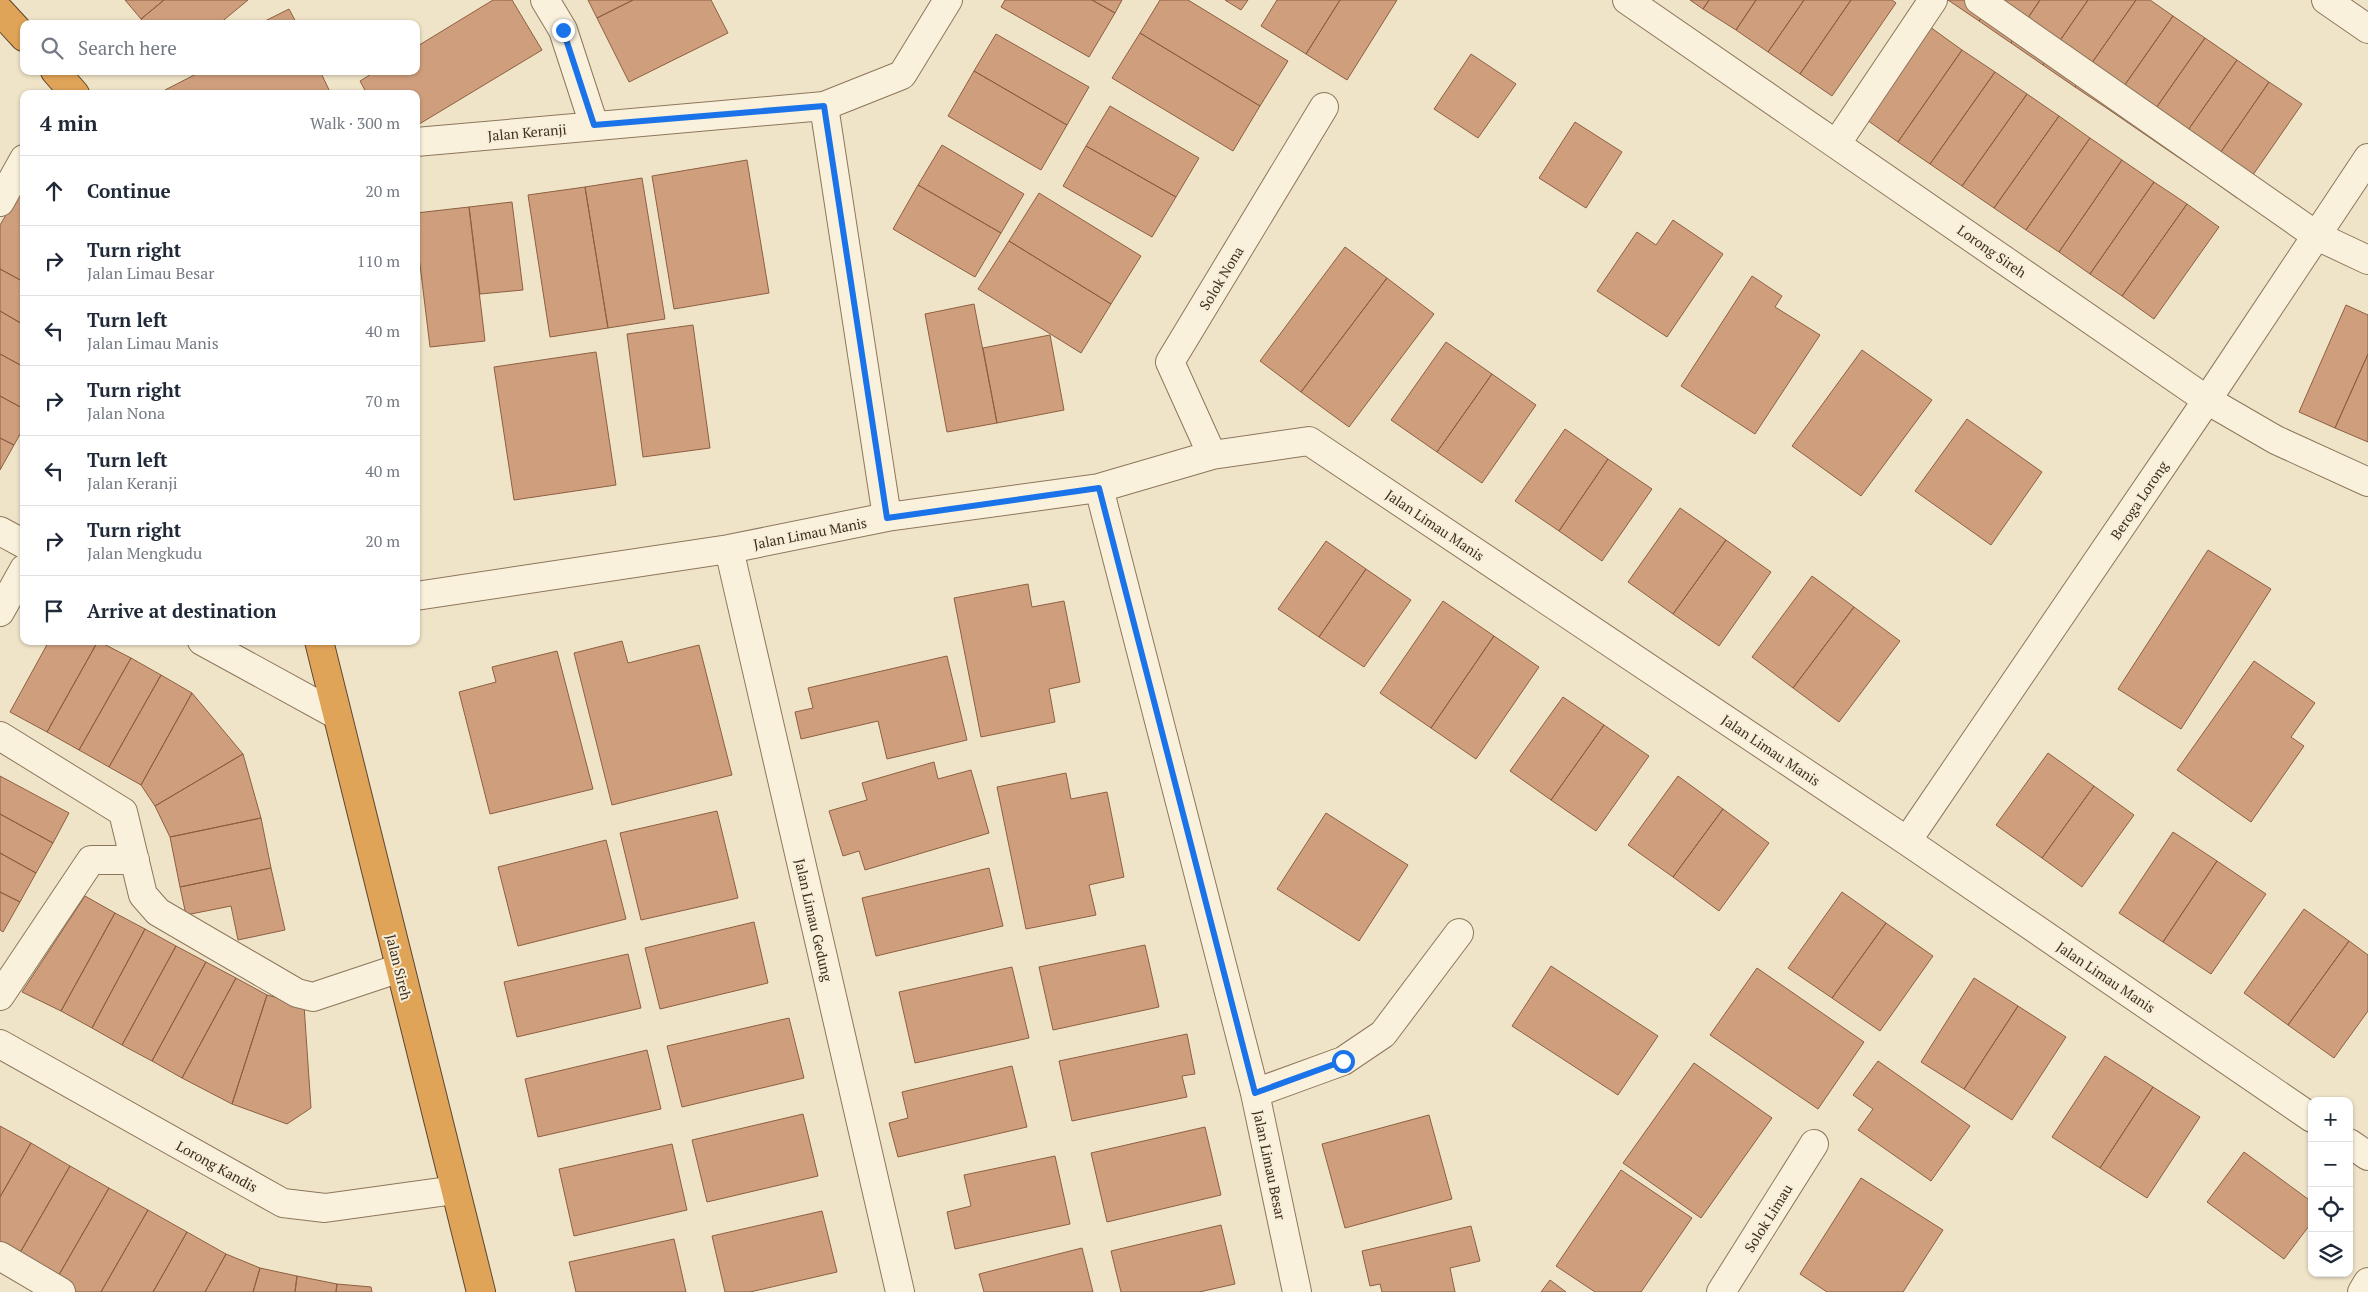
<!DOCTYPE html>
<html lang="en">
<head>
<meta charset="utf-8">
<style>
  :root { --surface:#fff; --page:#f2f2f3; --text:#1f2937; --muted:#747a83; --line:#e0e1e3 }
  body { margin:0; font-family:"PT Serif",serif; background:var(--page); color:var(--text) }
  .controls { position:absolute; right:15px; bottom:15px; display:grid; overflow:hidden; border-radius:10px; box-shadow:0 1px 4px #0004 }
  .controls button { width:45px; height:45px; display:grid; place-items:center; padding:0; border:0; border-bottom:1px solid var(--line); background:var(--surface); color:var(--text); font:25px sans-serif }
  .stop { position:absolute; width:15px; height:15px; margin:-11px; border:4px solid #1a73e8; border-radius:50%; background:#fff }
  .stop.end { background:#1a73e8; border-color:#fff; box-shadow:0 1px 5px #0008 }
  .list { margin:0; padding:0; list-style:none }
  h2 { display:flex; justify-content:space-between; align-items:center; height:65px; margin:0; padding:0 20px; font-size:21px }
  h2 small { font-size:16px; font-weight:400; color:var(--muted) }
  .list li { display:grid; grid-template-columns:32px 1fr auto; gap:15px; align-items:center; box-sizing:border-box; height:70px; padding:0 20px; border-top:1px solid var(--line) }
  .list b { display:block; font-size:19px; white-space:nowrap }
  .list p { margin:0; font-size:16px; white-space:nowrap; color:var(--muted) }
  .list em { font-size:16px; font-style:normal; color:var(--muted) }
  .icon { flex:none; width:28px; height:28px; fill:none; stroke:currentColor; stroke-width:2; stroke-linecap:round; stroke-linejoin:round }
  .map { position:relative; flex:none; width:2368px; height:1292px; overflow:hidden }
  .search { position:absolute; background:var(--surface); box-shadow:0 1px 4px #0004; left:20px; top:20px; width:400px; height:55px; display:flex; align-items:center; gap:12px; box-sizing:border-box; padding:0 18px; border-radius:10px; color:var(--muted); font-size:19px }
  .panel { position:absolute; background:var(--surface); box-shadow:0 1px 4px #0004; left:20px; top:90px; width:400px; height:555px; border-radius:10px }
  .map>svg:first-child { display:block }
</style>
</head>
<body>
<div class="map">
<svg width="2368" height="1292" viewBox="0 0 2368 1292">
  <rect width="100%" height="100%" fill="#f0e4c8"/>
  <path fill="#cf9f7d" stroke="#8d5f41" d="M 125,0 L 164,0 L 141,19 Z
    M 164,0 L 248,0 L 219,24 L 145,24 L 141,19 Z
    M 493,0 L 512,0 L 542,50 L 416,126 L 416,94 L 367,94 L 360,81 L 376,71 L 416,71 L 416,47 Z
    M 588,0 L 633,0 L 597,18 Z
    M 633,0 L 711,0 L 728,33 L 629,82 L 597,18 Z
    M 1005,0 L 1092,0 L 1115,13 L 1089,57 L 1001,7 Z
    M 1092,0 L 1122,0 L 1115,13 Z
    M 1160,0 L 1188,0 L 1288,61 L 1260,106 L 1140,33 Z
    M 1225,0 L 1248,0 L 1241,10 Z
    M 1277,0 L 1340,0 L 1306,54 L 1261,26 Z
    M 1340,0 L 1397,0 L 1347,80 L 1306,54 Z
    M 1690,0 L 1709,0 L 1703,9 Z
    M 1709,0 L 1756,0 L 1736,30 L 1703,9 Z
    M 1756,0 L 1804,0 L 1768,52 L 1736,30 Z
    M 1804,0 L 1851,0 L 1800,74 L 1768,52 Z
    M 1851,0 L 1892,0 L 1896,3 L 1832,96 L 1800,74 Z
    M 1948,0 L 1993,0 L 1979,21 Z
    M 1993,0 L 2040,0 L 2011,43 L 1979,21 Z
    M 2040,0 L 2088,0 L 2043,65 L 2011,43 Z
    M 2088,0 L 2136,0 L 2075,87 L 2043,65 Z
    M 2136,0 L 2150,0 L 2173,16 L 2108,109 L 2075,87 Z
    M 289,9 L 297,24 L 259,24 Z
    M 2173,16 L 2205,38 L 2140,131 L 2108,109 Z
    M 1930,27 L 1962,50 L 1898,142 L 1867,120 Z
    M 1140,33 L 1260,106 L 1233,151 L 1112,78 Z
    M 996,34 L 1089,87 L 1067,125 L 974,71 Z
    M 2205,38 L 2237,60 L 2172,153 L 2140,131 Z
    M 1962,50 L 1995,72 L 1930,164 L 1898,142 Z
    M 1471,54 L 1516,84 L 1478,138 L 1434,109 Z
    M 2237,60 L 2269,82 L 2205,175 L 2172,153 Z
    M 202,71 L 320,71 L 331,94 L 167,94 L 165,90 Z
    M 974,71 L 1067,125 L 1041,170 L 948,116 Z
    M 1995,72 L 2027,94 L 1962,186 L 1930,164 Z
    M 2269,82 L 2302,104 L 2237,198 L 2205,175 Z
    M 2027,94 L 2059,116 L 1994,208 L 1962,186 Z
    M 1110,106 L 1199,158 L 1176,197 L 1086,146 Z
    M 2059,116 L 2090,138 L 2026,230 L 1994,208 Z
    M 1575,122 L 1622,152 L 1586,208 L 1539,178 Z
    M 2090,138 L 2122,160 L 2059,252 L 2026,230 Z
    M 942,145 L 1024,194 L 1001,233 L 918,185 Z
    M 1086,146 L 1176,197 L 1152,237 L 1063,186 Z
    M 747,160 L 769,293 L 674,309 L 652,176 Z
    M 2122,160 L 2154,182 L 2090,274 L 2059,252 Z
    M 642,178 L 665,319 L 608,328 L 585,187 Z
    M 2154,182 L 2187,204 L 2122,296 L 2090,274 Z
    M 24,185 L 24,282 L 0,269 L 0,225 Z
    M 918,185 L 1001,233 L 975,277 L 893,229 Z
    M 585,187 L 608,328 L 550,337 L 528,195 Z
    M 1039,193 L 1141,256 L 1111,304 L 1009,241 Z
    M 512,202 L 523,290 L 480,294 L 469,207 Z
    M 2187,204 L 2219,227 L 2154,319 L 2122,296 Z
    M 469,207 L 485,341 L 430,347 L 416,232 L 416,213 Z
    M 1673,220 L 1723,254 L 1667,337 L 1597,291 L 1637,232 L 1656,245 Z
    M 1009,241 L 1111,304 L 1081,353 L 978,289 Z
    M 1345,247 L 1387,278 L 1301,392 L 1260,361 Z
    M 0,269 L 24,282 L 24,325 L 0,311 Z
    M 1752,276 L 1782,296 L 1775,307 L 1820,335 L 1755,434 L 1681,386 Z
    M 1387,278 L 1434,314 L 1349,427 L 1301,392 Z
    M 974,304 L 997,423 L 947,432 L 925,314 Z
    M 2346,305 L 2368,315 L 2368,354 L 2335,428 L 2299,412 Z
    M 0,311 L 24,325 L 24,367 L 0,354 Z
    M 693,325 L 710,448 L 643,457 L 627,334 Z
    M 1050,335 L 1064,410 L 997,423 L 983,348 Z
    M 1446,342 L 1492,374 L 1437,452 L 1391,420 Z
    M 1862,350 L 1932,400 L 1861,496 L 1792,446 Z
    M 596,352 L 616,485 L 514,500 L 494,367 Z
    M 0,354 L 24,367 L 24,409 L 0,396 Z
    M 2368,354 L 2368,442 L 2335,428 Z
    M 1492,374 L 1536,405 L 1482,483 L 1437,452 Z
    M 0,396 L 24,409 L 24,427 L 14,445 L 0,438 Z
    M 1967,419 L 2042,472 L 1991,545 L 1915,491 Z
    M 1565,429 L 1608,459 L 1559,531 L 1515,501 Z
    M 0,438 L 14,445 L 0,470 Z
    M 1608,459 L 1652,489 L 1602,561 L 1559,531 Z
    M 1680,508 L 1726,540 L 1673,614 L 1628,582 Z
    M 1726,540 L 1771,572 L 1719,646 L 1673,614 Z
    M 1326,541 L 1366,569 L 1319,637 L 1278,609 Z
    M 2208,550 L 2271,589 L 2181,729 L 2118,689 Z
    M 1366,569 L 1411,600 L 1364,667 L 1319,637 Z
    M 1812,576 L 1854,607 L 1793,688 L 1752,657 Z
    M 1028,584 L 1032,607 L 1064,601 L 1080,682 L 1049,689 L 1055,722 L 981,737 L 954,598 Z
    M 1443,601 L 1494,636 L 1431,728 L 1380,693 Z
    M 1854,607 L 1900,641 L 1839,722 L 1793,688 Z
    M 1494,636 L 1539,667 L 1476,759 L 1431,728 Z
    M 49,641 L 98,641 L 47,732 L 10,712 Z
    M 98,641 L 131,658 L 79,750 L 47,732 Z
    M 622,641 L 628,663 L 699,645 L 732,775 L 612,805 L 574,653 Z
    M 557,651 L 593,789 L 490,814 L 459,692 L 496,682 L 492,667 Z
    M 947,656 L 967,740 L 887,759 L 878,721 L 801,739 L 795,712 L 813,708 L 808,688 Z
    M 131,658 L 161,675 L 109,767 L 79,750 Z
    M 2254,661 L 2315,703 L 2291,737 L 2304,746 L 2251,822 L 2177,770 Z
    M 161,675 L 192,693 L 141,785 L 109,767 Z
    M 192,693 L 243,754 L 155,806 L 141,785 Z
    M 1563,697 L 1604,725 L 1551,800 L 1510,771 Z
    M 1604,725 L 1649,756 L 1596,831 L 1551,800 Z
    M 2048,753 L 2094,786 L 2042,858 L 1996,825 Z
    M 243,754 L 261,818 L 170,837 L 155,806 Z
    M 934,762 L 938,779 L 971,770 L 989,833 L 865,870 L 859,851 L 843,856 L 829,811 L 867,800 L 862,783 Z
    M 1066,773 L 1071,799 L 1107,792 L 1124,877 L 1089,885 L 1096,915 L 1026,929 L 997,787 Z
    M 0,776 L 69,813 L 53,843 L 0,814 Z
    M 1678,776 L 1723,809 L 1673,877 L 1628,845 Z
    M 2094,786 L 2134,815 L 2082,887 L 2042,858 Z
    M 1723,809 L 1769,843 L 1719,911 L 1673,877 Z
    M 717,811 L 738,898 L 641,920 L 620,833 Z
    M 1326,813 L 1408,865 L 1359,941 L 1277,889 Z
    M 0,814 L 53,843 L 36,873 L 0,853 Z
    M 261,818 L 271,868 L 180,887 L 170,837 Z
    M 2173,832 L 2217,861 L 2163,942 L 2119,913 Z
    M 606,840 L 626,919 L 518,946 L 498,867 Z
    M 0,853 L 36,873 L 20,902 L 0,892 Z
    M 2217,861 L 2266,894 L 2211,974 L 2163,942 Z
    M 271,868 L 285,930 L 238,940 L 231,906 L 186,915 L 180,887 Z
    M 989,868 L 1003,926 L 876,956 L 862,898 Z
    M 0,892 L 20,902 L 3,932 L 0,930 Z
    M 1842,892 L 1886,923 L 1832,998 L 1788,968 Z
    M 85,896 L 115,913 L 61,1011 L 22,992 Z
    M 2304,909 L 2349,941 L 2288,1025 L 2244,993 Z
    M 115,913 L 145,929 L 92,1028 L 61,1011 Z
    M 754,922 L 768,983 L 660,1009 L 645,948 Z
    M 1886,923 L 1933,956 L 1880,1031 L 1832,998 Z
    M 145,929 L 176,946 L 122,1045 L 92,1028 Z
    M 2349,941 L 2368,955 L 2368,1011 L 2334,1058 L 2288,1025 Z
    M 1145,945 L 1159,1007 L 1053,1030 L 1039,967 Z
    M 176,946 L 206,962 L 152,1061 L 122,1045 Z
    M 628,954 L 641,1008 L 517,1037 L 504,982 Z
    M 206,962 L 236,978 L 182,1078 L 152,1061 Z
    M 1551,966 L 1658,1036 L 1618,1095 L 1512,1026 Z
    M 1012,967 L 1029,1038 L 915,1063 L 899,992 Z
    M 1757,968 L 1864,1042 L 1818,1109 L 1710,1035 Z
    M 236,978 L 267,995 L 232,1104 L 182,1078 Z
    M 1974,978 L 2018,1006 L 1964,1089 L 1921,1062 Z
    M 267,995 L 304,1005 L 311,1108 L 287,1124 L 232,1104 Z
    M 2018,1006 L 2066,1037 L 2012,1120 L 1964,1089 Z
    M 789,1018 L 804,1078 L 682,1107 L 667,1046 Z
    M 1187,1034 L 1195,1074 L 1182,1076 L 1187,1097 L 1072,1121 L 1059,1061 Z
    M 647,1050 L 661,1109 L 538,1137 L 525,1079 Z
    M 2105,1056 L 2153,1087 L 2100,1168 L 2052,1137 Z
    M 1878,1061 L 1970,1126 L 1931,1181 L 1858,1130 L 1873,1109 L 1853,1095 Z
    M 1694,1063 L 1772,1118 L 1701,1218 L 1623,1163 Z
    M 1012,1066 L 1027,1127 L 898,1157 L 889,1123 L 908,1118 L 902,1092 Z
    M 2153,1087 L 2200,1117 L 2147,1198 L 2100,1168 Z
    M 803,1114 L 818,1176 L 707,1202 L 692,1140 Z
    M 1429,1115 L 1452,1199 L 1345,1228 L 1322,1144 Z
    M 0,1126 L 31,1143 L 0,1197 Z
    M 1205,1127 L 1221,1195 L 1107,1222 L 1091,1153 Z
    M 31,1143 L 70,1166 L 17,1258 L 0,1248 L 0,1197 Z
    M 672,1144 L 687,1210 L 574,1236 L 559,1169 Z
    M 2244,1152 L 2312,1202 L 2312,1222 L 2284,1259 L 2207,1202 Z
    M 1055,1156 L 1070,1224 L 955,1249 L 947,1212 L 971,1206 L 964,1175 Z
    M 70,1166 L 109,1188 L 56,1280 L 17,1258 Z
    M 1621,1170 L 1692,1218 L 1641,1292 L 1595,1292 L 1556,1266 Z
    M 1861,1178 L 1943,1230 L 1903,1292 L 1827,1292 L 1800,1274 Z
    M 109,1188 L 148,1210 L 101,1292 L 77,1292 L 56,1280 Z
    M 148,1210 L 187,1232 L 153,1292 L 101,1292 Z
    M 822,1211 L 837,1272 L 750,1292 L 725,1292 L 712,1236 Z
    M 1221,1225 L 1235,1284 L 1199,1292 L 1121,1292 L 1111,1251 Z
    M 1471,1226 L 1480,1261 L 1450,1268 L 1455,1292 L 1382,1292 L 1380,1284 L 1370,1286 L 1362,1251 Z
    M 187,1232 L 226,1254 L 205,1292 L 153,1292 Z
    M 674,1239 L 686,1292 L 576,1292 L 569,1262 Z
    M 1082,1248 L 1093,1292 L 984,1292 L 979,1274 Z
    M 226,1254 L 260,1268 L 253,1292 L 205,1292 Z
    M 260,1268 L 297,1276 L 295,1292 L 253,1292 Z
    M 297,1276 L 337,1284 L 336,1292 L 295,1292 Z
    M 1550,1280 L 1566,1292 L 1541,1292 Z
    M 337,1284 L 371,1287 L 372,1292 L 336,1292 Z"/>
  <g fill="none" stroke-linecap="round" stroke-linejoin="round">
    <g stroke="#8d765c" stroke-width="30">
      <path id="minor" d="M 545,0 L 563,30 L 594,125
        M 1627,0 L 2207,400 L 2276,440 L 2368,482
        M 1979,0 L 2317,236 L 2368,260
        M 2326,0 L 2368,29
        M 824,106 L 887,517
        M 416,142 L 824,106 L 902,75 L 948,0
        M 1837,143 L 1933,0
        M 0,202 L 24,159
        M 1212,455 L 1170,362 L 1324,107
        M 1099,488 L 1255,1093 L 1297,1292
        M 0,531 L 24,544
        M 729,549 L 900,1292
        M 416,596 L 729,549 L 887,517 L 1099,488 L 1212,455 L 1309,441 L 1907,841 L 2312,1118
        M 0,612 L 24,569
        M 202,641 L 337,715
        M 0,736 L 123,812 L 143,895 L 158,912 L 297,993 L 313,997 L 400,968
        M 1907,841 L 2207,400 L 2368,158
        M 0,996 L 91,860 L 135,860
        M 0,1044 L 283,1203 L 325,1208 L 455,1190
        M 1255,1093 L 1343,1061 L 1383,1034 L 1459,933
        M 2349,1143 L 2368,1156
        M 0,1256 L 61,1292
        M 1721,1292 L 1814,1144
        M 2362,1292 L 2368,1282"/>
    </g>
    <g stroke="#5b4430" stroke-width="30">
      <path id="highway" d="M 0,11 L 24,37
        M 55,71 L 75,94
        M 319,641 L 481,1292"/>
    </g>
    <use href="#minor" stroke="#faf1dc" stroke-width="28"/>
    <use href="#highway" stroke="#e0a458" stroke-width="28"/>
  </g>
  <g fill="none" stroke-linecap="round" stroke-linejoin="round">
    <path stroke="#1a73e8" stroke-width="6" d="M 563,30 L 594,125 L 824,106 L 887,518 L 1099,488 L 1255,1093 L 1343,1061"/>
  </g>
  <g text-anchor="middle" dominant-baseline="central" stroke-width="4" stroke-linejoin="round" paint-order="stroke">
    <g font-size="14" fill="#3d2e20" stroke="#f7eed8">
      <text transform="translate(527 132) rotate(-5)">Jalan Keranji</text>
      <text transform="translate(1992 251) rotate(35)">Lorong Sireh</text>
      <text transform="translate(1221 278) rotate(-59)">Solok Nona</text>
      <text transform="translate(2139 500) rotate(-56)">Beroga Lorong</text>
      <text transform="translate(1435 525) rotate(34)">Jalan Limau Manis</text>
      <text transform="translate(810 533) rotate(-11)">Jalan Limau Manis</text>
      <text transform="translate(1771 750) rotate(34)">Jalan Limau Manis</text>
      <text transform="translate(814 920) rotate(77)">Jalan Limau Gedung</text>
      <text transform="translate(399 967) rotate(76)">Jalan Sireh</text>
      <text transform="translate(2106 977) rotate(34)">Jalan Limau Manis</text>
      <text transform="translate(1270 1165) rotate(78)">Jalan Limau Besar</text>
      <text transform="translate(217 1166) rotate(29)">Lorong Kandis</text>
      <text transform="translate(1768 1218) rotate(-58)">Solok Limau</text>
    </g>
  </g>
</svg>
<div class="controls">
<button>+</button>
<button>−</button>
<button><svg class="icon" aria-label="locate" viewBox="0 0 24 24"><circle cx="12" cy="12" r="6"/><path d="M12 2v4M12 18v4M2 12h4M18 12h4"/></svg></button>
<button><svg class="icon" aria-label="layers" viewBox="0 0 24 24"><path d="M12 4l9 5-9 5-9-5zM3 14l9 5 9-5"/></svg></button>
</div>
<div class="stop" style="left:1343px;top:1061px"></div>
<div class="stop end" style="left:563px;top:30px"></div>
<div class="search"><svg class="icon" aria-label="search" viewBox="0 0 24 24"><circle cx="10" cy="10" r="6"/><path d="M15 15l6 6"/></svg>Search here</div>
<section class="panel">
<h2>4 min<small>Walk · 300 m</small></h2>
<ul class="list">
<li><svg class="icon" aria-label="ahead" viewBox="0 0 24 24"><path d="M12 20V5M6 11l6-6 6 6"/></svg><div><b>Continue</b></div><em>20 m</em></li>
<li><svg class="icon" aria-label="right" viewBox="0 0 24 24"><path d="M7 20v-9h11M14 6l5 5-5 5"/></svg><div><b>Turn right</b><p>Jalan Limau Besar</p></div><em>110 m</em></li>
<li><svg class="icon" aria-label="left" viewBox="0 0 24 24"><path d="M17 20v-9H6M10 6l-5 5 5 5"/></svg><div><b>Turn left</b><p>Jalan Limau Manis</p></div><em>40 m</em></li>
<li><svg class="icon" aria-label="right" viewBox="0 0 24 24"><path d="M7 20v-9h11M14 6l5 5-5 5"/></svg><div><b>Turn right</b><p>Jalan Nona</p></div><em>70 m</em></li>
<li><svg class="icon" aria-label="left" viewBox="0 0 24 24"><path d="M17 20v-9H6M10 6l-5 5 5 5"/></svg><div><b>Turn left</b><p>Jalan Keranji</p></div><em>40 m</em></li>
<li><svg class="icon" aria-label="right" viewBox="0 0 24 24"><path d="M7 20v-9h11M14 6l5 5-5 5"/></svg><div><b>Turn right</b><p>Jalan Mengkudu</p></div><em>20 m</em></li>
<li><svg class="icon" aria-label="arrive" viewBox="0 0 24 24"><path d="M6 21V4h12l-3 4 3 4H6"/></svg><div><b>Arrive at destination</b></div></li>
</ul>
</section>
</div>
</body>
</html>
